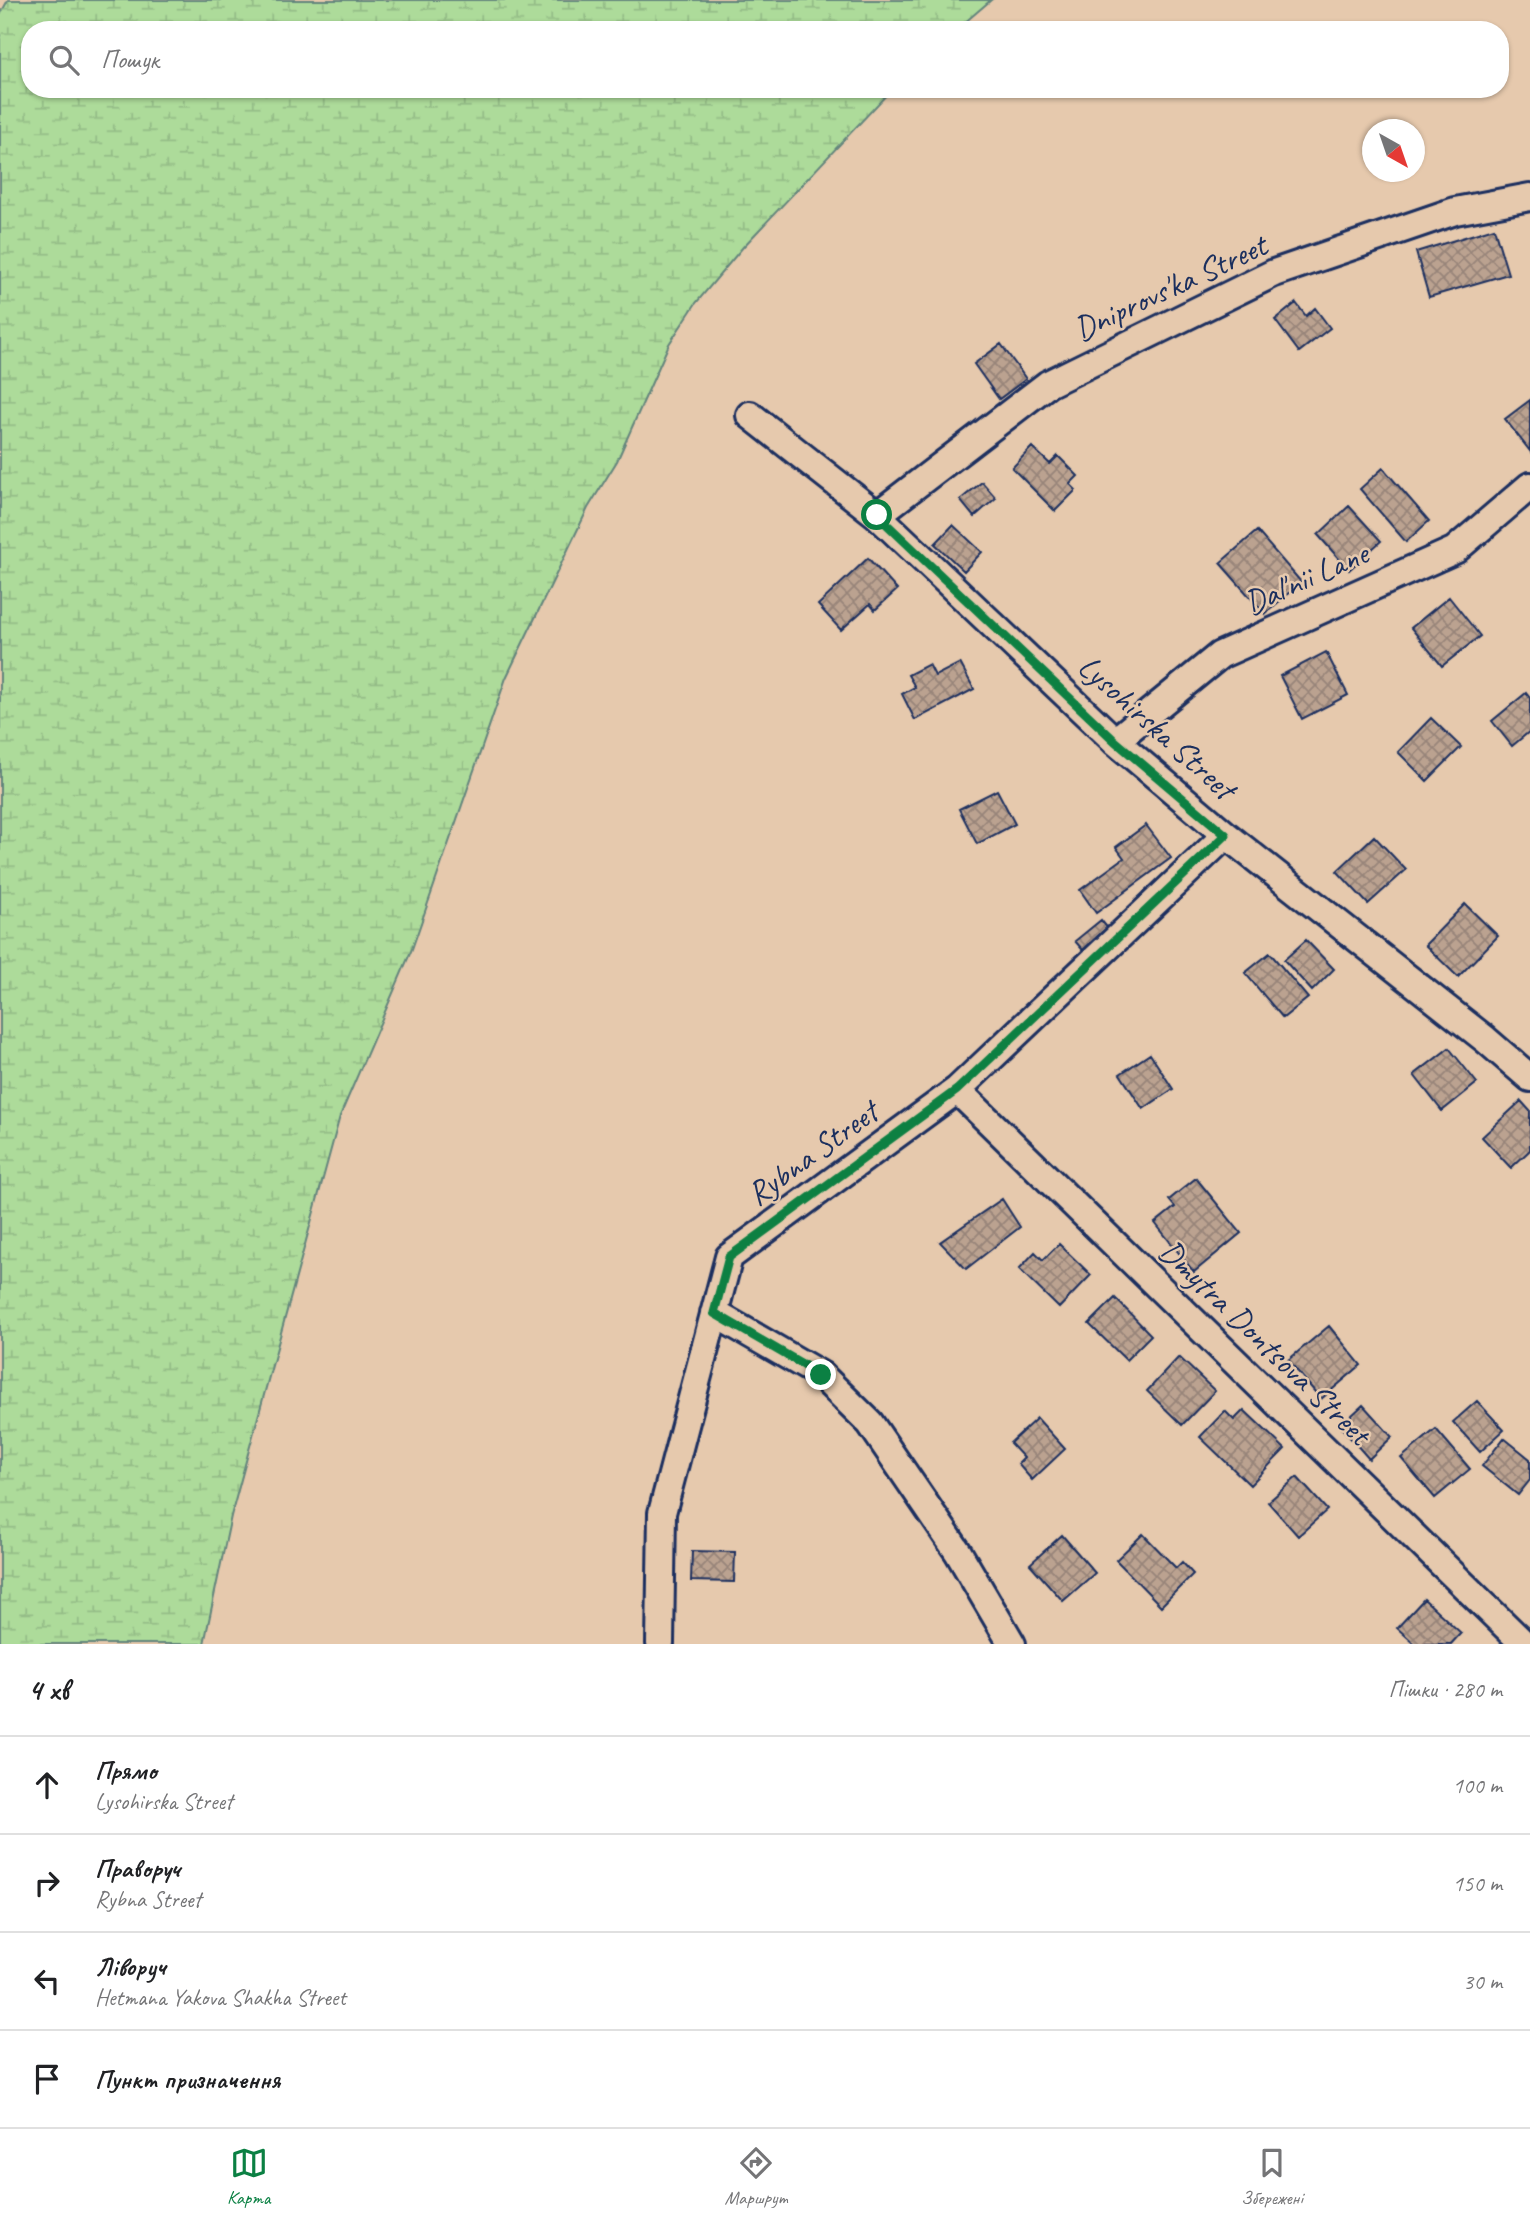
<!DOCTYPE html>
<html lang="uk">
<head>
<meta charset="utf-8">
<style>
  :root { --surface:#fff; --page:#f2f2f2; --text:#202124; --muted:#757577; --line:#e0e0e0; --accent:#0b8043 }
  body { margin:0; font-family:Caveat,sans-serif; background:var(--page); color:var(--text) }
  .compass { position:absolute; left:1362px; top:119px; width:63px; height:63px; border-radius:50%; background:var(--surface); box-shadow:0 2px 5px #0004; rotate:140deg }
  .stop { position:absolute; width:21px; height:21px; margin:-16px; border:5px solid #0b8043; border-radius:50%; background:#fff }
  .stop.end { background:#0b8043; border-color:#fff; box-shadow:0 2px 7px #0008 }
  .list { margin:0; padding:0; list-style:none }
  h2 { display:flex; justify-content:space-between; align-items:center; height:91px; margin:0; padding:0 28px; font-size:30px }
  h2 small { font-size:23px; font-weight:400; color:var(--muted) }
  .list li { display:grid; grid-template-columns:46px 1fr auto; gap:21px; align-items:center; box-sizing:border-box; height:98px; padding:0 28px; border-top:2px solid var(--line) }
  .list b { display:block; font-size:26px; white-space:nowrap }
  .list p { margin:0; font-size:23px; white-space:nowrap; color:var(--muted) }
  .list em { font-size:23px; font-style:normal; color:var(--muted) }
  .icon { flex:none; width:38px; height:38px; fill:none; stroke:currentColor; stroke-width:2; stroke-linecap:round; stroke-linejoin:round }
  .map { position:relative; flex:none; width:1530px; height:1644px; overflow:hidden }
  .search { position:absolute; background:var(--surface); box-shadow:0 2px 5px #0004; left:21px; right:21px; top:21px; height:77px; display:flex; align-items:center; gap:18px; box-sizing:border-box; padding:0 24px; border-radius:28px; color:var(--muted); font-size:26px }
  .sheet { height:483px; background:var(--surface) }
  nav { display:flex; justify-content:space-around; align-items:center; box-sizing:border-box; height:98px; border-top:2px solid var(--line); background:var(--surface); font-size:19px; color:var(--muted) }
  nav a { display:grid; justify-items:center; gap:4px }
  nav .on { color:var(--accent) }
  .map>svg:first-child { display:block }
</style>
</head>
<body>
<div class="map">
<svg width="1530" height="1644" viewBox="0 0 1530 1644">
  <defs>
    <pattern id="wetland-marsh" width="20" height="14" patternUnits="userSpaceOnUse" patternTransform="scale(1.75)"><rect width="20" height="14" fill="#addb9a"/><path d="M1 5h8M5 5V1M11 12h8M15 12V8" fill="none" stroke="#94bc87"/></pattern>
    <pattern id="building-cross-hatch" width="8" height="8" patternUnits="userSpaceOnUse" patternTransform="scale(1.75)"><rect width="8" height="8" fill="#bba290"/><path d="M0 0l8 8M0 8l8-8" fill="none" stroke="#978479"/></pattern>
  </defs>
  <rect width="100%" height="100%" fill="#e6c9ad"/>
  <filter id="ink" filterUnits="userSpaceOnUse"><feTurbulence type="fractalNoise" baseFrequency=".0143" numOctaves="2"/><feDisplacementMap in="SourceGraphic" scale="14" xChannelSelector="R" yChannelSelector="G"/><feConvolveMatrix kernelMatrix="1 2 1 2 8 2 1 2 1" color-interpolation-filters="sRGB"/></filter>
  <g filter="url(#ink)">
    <path fill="url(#wetland-marsh)" stroke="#64857c" stroke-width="2" d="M 8,0 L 991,0 L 956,30 L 30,30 L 30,89 L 892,89 L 743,247 L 696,303 L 669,344 L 617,461 L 588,508 L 506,678 L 412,949 L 340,1116 L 231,1516 L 204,1644 L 0,1644 L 0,15 Z"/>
    <path fill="url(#building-cross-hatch)" stroke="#1b2f5e" stroke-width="2" d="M 1494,228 L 1508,274 L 1429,297 L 1416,252 Z
      M 1296,303 L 1306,316 L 1315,308 L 1330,328 L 1299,352 L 1275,320 Z
      M 1001,344 L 1026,379 L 999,399 L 974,364 Z
      M 1530,400 L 1530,451 L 1505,419 Z
      M 1032,447 L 1050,464 L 1058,456 L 1078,476 L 1070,484 L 1076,490 L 1055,511 L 1012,468 Z
      M 1383,468 L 1429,521 L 1406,542 L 1360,489 Z
      M 982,482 L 996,498 L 974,517 L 960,500 Z
      M 1349,506 L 1381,541 L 1349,570 L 1318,535 Z
      M 953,525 L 982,552 L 964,571 L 935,544 Z
      M 1257,531 L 1301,582 L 1265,614 L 1220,563 Z
      M 868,558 L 897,590 L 875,610 L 870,604 L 841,630 L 818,605 Z
      M 1449,597 L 1480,636 L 1442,666 L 1411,628 Z
      M 1326,652 L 1348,695 L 1302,719 L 1280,676 Z
      M 960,663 L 974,689 L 915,720 L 902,694 L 915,687 L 908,675 L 929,664 L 935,676 Z
      M 1526,693 L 1530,698 L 1530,731 L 1512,746 L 1492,721 Z
      M 1431,718 L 1461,747 L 1427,781 L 1398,752 Z
      M 997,790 L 1015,824 L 977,844 L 959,809 Z
      M 1146,825 L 1171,858 L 1096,913 L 1080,890 L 1124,858 L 1116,847 Z
      M 1374,836 L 1406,870 L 1368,904 L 1337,871 Z
      M 1465,904 L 1498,936 L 1458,977 L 1425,945 Z
      M 1101,920 L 1114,936 L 1089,957 L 1075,941 Z
      M 1306,940 L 1334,969 L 1312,991 L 1284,960 Z
      M 1270,953 L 1308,998 L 1283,1018 L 1245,973 Z
      M 1449,1048 L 1477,1083 L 1442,1111 L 1414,1075 Z
      M 1150,1054 L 1173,1089 L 1143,1109 L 1120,1074 Z
      M 1521,1101 L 1530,1111 L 1530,1150 L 1511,1168 L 1482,1137 Z
      M 1196,1178 L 1241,1233 L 1194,1272 L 1155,1223 L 1175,1207 L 1169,1200 Z
      M 1002,1199 L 1020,1227 L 966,1269 L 940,1242 Z
      M 1059,1244 L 1091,1275 L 1059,1308 L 1019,1269 L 1035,1252 L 1043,1260 Z
      M 1115,1298 L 1151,1335 L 1126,1360 L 1089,1324 Z
      M 1329,1326 L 1361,1365 L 1321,1399 L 1288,1360 Z
      M 1179,1357 L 1215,1391 L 1182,1425 L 1147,1391 Z
      M 1477,1401 L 1504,1430 L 1480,1452 L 1453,1422 Z
      M 1363,1405 L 1392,1437 L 1369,1459 L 1340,1426 Z
      M 1244,1410 L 1285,1449 L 1250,1485 L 1200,1437 L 1225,1411 L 1234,1420 Z
      M 1037,1418 L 1065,1449 L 1032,1480 L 1018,1464 L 1024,1458 L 1010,1443 Z
      M 1436,1429 L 1470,1469 L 1435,1498 L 1401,1458 Z
      M 1504,1438 L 1530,1459 L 1530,1480 L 1518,1495 L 1482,1466 Z
      M 1297,1477 L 1327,1510 L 1298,1536 L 1268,1502 Z
      M 1143,1534 L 1176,1568 L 1182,1562 L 1193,1574 L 1161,1606 L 1116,1560 Z
      M 1062,1535 L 1095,1573 L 1063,1601 L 1030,1564 Z
      M 692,1551 L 735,1552 L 734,1582 L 691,1581 Z
      M 1424,1599 L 1461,1633 L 1451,1644 L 1415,1644 L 1397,1628 Z"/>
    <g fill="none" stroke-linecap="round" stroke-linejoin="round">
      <g stroke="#1b2f5e" stroke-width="32">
        <path id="street" d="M 750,415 L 877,515 L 1115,741 L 1226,835 L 1485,1039 L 1530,1078
          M 877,515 L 1048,384 L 1274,273 L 1455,211 L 1530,197
          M 1115,741 L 1220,655 L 1455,550 L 1530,486
          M 957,1090 L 1524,1644
          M 714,1313 L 821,1375 L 870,1423 L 958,1552 L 1012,1644
          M 660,1644 L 662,1513 L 729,1257 L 957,1090 L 1226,835"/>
      </g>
      <use href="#street" stroke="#e6c9ad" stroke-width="26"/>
    </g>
  </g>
  <g fill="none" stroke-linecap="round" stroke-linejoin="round" filter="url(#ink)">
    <path stroke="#0b8043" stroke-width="9" d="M 821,1375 L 714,1313 L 729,1257 L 957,1090 L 1226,835 L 1115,741 L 877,515"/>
  </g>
  <g text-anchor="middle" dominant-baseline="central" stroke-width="5" stroke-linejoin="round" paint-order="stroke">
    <g font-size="33" fill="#1b2f5e" stroke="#e6c9ad">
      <text transform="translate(1170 287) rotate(-25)">Dniprovs'ka Street</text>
      <text transform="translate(1306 578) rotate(-24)">Dal'nii Lane</text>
      <text transform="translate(1157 727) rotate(42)">Lysohirska Street</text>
      <text transform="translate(812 1153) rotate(-36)">Rybna Street</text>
      <text transform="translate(1265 1342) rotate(44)">Dmytra Dontsova Street</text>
    </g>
  </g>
</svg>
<svg class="compass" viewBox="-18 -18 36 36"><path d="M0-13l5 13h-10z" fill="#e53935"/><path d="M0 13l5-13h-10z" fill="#757577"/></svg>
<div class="stop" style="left:877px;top:515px"></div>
<div class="stop end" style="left:821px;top:1375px"></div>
<div class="search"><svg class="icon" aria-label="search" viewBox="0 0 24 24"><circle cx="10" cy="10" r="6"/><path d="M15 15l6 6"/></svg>Пошук</div>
</div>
<section class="sheet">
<h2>4 хв<small>Пішки · 280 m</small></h2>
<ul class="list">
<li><svg class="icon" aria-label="ahead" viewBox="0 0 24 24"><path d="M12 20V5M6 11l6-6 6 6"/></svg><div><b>Прямо</b><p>Lysohirska Street</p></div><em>100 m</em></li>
<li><svg class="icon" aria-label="right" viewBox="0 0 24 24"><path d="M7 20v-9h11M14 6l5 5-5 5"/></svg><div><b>Праворуч</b><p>Rybna Street</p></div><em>150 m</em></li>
<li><svg class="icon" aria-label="left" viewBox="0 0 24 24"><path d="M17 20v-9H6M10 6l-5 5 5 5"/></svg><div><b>Ліворуч</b><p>Hetmana Yakova Shakha Street</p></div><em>30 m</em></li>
<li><svg class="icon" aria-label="arrive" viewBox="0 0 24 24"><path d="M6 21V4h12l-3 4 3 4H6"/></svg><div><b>Пункт призначення</b></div></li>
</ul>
</section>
<nav>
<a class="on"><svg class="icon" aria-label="map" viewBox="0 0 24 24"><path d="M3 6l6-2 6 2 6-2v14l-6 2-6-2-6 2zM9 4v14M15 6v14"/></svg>Карта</a>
<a><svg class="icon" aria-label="directions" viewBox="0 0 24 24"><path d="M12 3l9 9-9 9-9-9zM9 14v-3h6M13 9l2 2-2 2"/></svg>Маршрут</a>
<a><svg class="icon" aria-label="saved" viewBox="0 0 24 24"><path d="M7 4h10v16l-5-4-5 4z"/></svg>Збережені</a>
</nav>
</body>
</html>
